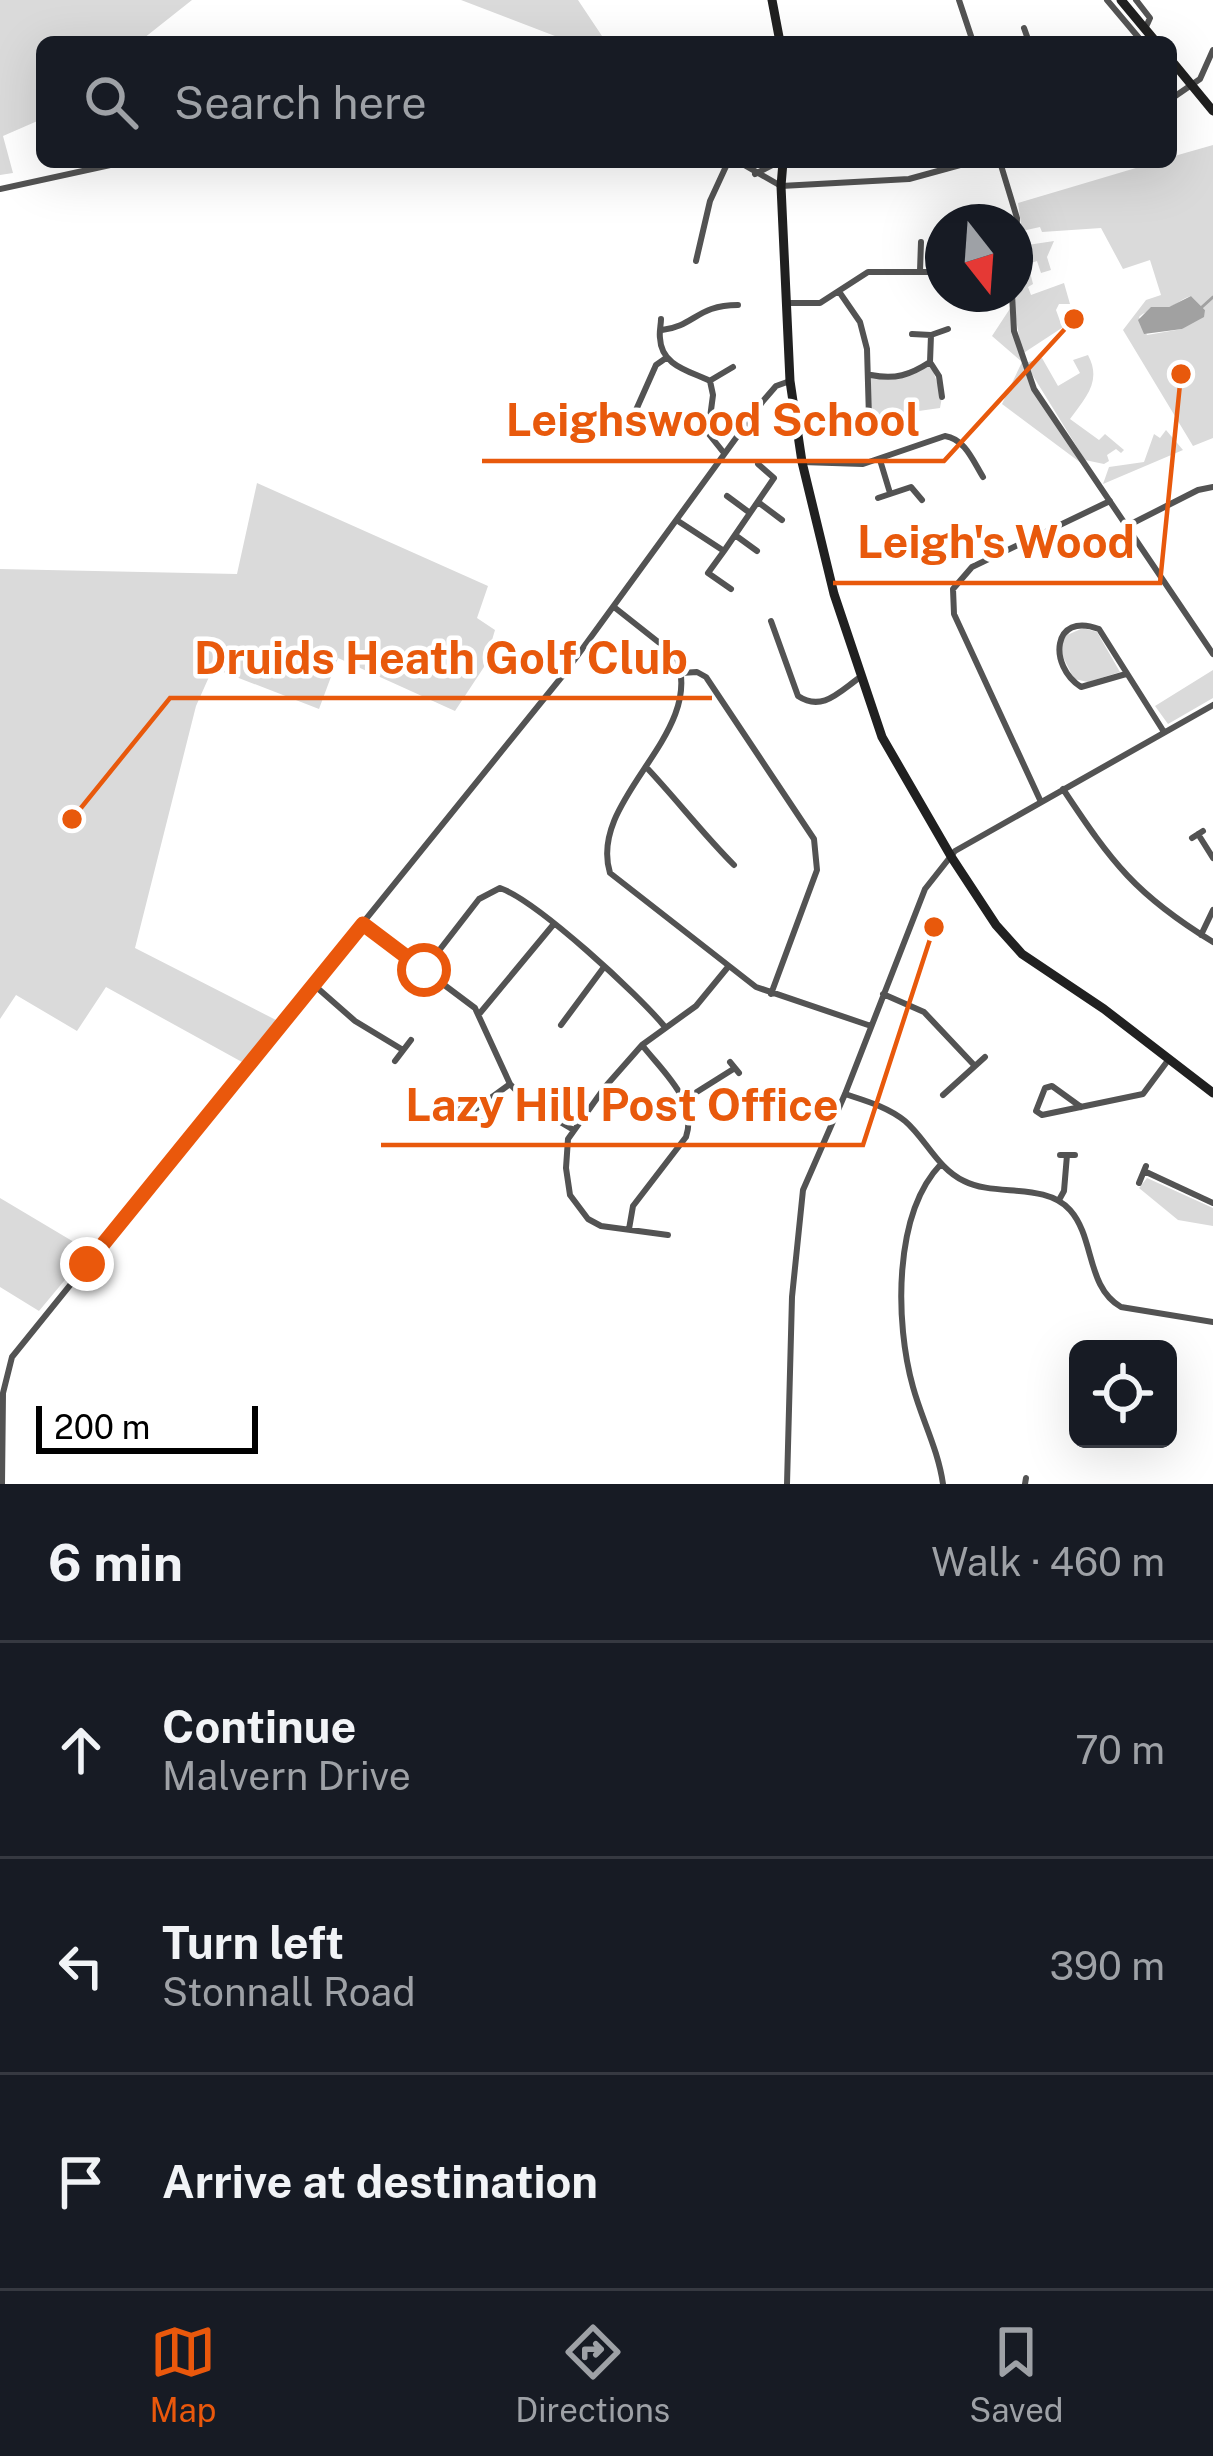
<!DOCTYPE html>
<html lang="en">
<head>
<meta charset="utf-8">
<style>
  :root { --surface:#171b24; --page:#242831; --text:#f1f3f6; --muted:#9ea1a6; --line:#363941; --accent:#ea580c }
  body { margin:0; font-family:"Public Sans",sans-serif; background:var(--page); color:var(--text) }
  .controls { position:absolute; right:36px; bottom:36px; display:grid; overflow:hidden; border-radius:18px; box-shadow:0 12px 48px #0002 }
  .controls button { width:108px; height:108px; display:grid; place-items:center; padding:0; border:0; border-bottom:3px solid var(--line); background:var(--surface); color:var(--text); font:60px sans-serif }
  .compass { position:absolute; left:925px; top:204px; width:108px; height:108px; border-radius:50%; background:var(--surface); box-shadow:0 12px 48px #0002; rotate:163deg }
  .scale { position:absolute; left:36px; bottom:30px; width:222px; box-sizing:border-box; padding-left:12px; border:6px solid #000; border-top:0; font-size:33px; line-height:42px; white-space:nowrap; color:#000; -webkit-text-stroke:9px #fff; paint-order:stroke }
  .stop { position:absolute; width:36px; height:36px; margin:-27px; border:9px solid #ea580c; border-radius:50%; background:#fff }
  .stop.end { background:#ea580c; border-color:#fff; box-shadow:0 3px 12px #0008 }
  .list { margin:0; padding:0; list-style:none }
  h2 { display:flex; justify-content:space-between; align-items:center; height:156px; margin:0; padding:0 48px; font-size:51px }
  h2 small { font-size:39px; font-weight:400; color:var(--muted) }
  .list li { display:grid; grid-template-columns:78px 1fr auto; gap:36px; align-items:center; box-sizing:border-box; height:216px; padding:0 48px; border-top:3px solid var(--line) }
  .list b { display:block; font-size:45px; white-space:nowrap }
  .list p { margin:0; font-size:39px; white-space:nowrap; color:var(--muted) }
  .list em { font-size:39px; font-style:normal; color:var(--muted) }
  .icon { flex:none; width:66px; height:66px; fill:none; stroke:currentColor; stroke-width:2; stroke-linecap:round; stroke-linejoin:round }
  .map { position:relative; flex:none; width:1213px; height:1484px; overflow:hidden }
  .search { position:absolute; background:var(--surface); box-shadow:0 12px 48px #0002; left:36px; right:36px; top:36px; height:132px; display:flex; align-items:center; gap:30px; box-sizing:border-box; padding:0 42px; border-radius:18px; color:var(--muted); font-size:45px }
  .sheet { height:804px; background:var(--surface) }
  nav { display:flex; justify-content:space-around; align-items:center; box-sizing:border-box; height:168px; border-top:3px solid var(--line); background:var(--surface); font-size:33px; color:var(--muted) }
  nav a { display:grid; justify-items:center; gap:6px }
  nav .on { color:var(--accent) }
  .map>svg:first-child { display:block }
</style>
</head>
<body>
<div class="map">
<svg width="1213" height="1484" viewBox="0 0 1213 1484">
  <rect width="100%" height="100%" fill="#fff"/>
  <path fill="#dadada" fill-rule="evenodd" d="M 0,0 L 192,0 L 139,42 L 42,42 L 42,119 L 3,136 L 13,173 L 0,175 Z
    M 461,0 L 578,0 L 606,42 L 568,41 Z
    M 1213,145 L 1213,438 L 1193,446 L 1123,330 L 1146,300 L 1161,295 L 1150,260 L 1123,269 L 1101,228 L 1042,232 L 1040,227 L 1022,231 L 1018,203 L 1156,162 L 1171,162 L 1171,157 ZM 1191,296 L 1205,310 L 1182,329 L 1147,335 L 1139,317 C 1151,307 1157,311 1169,307 C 1176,305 1183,298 1191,296 Z
    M 1054,241 L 1047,257 L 1051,270 L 1041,273 L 1037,261 L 1028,264 L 1033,284 L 1028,287 L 1031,295 L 1064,283 L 1070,304 L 1059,304 L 1056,310 L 1060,321 L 1071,322 L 1022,354 L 1014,307 L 1021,246 Z
    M 1011,307 C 1018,369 1051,415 1085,466 L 1002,404 L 1022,362 L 992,336 Z
    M 1088,355 C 1102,381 1086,397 1070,419 L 1099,440 L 1105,434 L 1124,450 L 1121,453 L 1116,449 L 1107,455 L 1109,461 L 1104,464 L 1085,460 L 1025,363 L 1042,358 L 1058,386 L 1080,373 L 1073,360 Z
    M 930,362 L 942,397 L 940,408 L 869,418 L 871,375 L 888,378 Z
    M 1166,430 L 1183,450 L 1103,484 L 1109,467 L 1144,462 L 1154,434 L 1160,438 Z
    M 257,483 L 488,586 L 477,618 L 495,630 L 484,667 L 455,711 L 338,658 L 319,709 L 213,668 L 196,706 L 135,948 L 276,1020 L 242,1062 L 106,987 L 77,1031 L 16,995 L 0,1019 L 0,569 L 237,574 Z
    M 1083,628 L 1097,632 L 1120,672 L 1088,682 L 1074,679 L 1060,651 L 1065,636 Z
    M 1213,670 L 1213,698 L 1168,724 L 1155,706 Z
    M 1147,1178 L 1213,1208 L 1213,1226 L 1178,1220 L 1139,1188 Z
    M 0,1198 L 89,1251 L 39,1311 L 0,1287 Z"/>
  <path fill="#a1a1a1" d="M 1191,296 L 1205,310 L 1204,317 L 1182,329 L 1144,334 L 1138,320 L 1151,307 L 1169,307 Z"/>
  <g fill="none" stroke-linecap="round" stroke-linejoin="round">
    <path stroke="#a1a1a1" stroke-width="3" d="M 1202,307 L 1213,297"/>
    <path stroke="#535353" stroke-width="6" d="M 959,0 L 973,42
      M 1107,0 L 1139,38 L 1146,42
      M 1136,0 L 1150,18 L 1145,29
      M 1024,28 L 1029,42
      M 565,42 L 575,42
      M 1171,99 L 1200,79 L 1213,50
      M 739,162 L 781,186 L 909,179 L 971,162
      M 1000,162 L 1017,218 L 1015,265
      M 755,174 L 778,162
      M 0,189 L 124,162
      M 696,261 L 710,201 L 728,162
      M 920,271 L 921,242
      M 840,293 L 860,322 L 867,349 L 869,418
      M 1012,294 L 1014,331 L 1034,389 L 1213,654
      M 786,303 L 820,303 L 868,272 L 940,272
      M 661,319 C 661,325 659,332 660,338 C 661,366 690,371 710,381 L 713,395 L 708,433 L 724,453
      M 662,330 C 695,326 697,305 738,305
      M 912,334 L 931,335 L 948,329
      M 930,362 L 939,376 L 942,397
      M 871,375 C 895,380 910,375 930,362 L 931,335
      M 711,380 L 733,367
      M 636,410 L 656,365 L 666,358
      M 880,460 L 890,493
      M 802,462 L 863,464 L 945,436 C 965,439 973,461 983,477
      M 727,496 L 750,513
      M 878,498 L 911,487 L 922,500
      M 758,502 L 782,520
      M 678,521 L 724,551 L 774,478 L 758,464
      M 1127,526 L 1198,490 L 1213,487
      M 735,535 L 757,551
      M 724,551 L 708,573 L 731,589
      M 614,607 L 676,656 C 708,734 587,798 610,873 L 756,987 L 871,1026
      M 771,621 L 798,696 C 822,712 839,692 859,678
      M 681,673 L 697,672 L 706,677 L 814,839 L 817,870 L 771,994
      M 1126,674 L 1081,687 C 1048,666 1052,611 1099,629 L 1164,732
      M 647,768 C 677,800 703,834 734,865
      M 1063,789 C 1112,863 1136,895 1213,942
      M 1041,802 L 954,614 L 953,589 L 972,567 L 1110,501
      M 1198,834 L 1213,858
      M 1192,838 L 1203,831
      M 363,924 L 475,1008 L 510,1084 L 528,1103 L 572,1129
      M 1201,935 L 1213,910
      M 424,970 L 479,899 L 500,888 C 537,901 639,995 665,1027
      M 314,985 L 355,1021 L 403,1050
      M 883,994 L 924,1012 L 974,1065
      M 480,1013 L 553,925
      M 561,1025 L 604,967
      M 395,1061 L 411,1040
      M 730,1062 L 739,1073
      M 845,1094 C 866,1101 888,1107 905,1121 C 926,1139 937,1168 964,1181 C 995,1197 1045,1182 1070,1210 C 1095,1238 1086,1287 1121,1307 L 1213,1322
      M 943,1095 L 985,1057
      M 684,1100 L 735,1068
      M 459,1107 L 485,1124
      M 1081,1107 L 1052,1086 L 1045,1088 L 1036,1111 L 1042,1115 L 1143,1094 L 1169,1059
      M 470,1113 L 510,1084
      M 1060,1155 L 1075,1155
      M 941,1164 C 893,1214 895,1323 913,1387 C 922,1420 938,1449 943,1484
      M 1144,1171 L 1213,1203
      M 1139,1183 L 1146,1166
      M 1059,1200 L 1064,1191 L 1067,1155
      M 629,1229 L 633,1206 L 686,1137 C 698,1101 663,1072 642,1045
      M 668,1235 L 601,1226 L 588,1219 L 570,1195 L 566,1168 L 568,1139 L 605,1087 L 642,1045 L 696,1006 L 728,967
      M 2,1484 L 3,1393 L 12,1357 L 564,674 L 763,401 L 776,386 L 790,381
      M 787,1484 L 792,1297 L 803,1190 L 845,1094 L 925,889 L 955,851 L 1213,705
      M 1025,1484 L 1026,1478"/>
    <path stroke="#202020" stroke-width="9" d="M 772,0 L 780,42
      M 1121,0 L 1156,42
      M 1171,60 L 1213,111
      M 783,162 L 781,186 L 790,381 L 802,462 L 834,594 L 882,737 L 952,858 L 996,925 L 1022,954 L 1104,1009 L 1213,1093"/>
  </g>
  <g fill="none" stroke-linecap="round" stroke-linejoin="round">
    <path stroke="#ea580c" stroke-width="15" d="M 87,1264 L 363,924 L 424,970"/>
  </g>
  <path fill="none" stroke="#e8590c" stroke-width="4.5" d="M1074 319L944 461H482M1181 374L1160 583H833M72 819L170 698H712M934 927L863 1145H381"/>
  <g fill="#e8590c" stroke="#fff" stroke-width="4.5">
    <circle cx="1074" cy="319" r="12"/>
    <circle cx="1181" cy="374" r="12"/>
    <circle cx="72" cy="819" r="12"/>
    <circle cx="934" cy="927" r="12"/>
  </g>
  <g font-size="45" text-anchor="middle" font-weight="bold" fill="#e8590c" stroke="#fff" stroke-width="9" stroke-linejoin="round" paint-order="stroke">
    <text x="713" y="436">Leighswood School</text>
    <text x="996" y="558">Leigh's Wood</text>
    <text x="441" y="674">Druids Heath Golf Club</text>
    <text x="622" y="1121">Lazy Hill Post Office</text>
  </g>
</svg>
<div class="controls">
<button><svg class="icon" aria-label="locate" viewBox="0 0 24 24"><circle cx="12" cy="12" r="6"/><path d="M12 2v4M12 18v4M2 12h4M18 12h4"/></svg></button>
</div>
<svg class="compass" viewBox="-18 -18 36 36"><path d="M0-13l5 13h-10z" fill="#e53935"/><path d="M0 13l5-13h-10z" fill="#9ea1a6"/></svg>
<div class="scale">200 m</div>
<div class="stop" style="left:424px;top:970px"></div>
<div class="stop end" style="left:87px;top:1264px"></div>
<div class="search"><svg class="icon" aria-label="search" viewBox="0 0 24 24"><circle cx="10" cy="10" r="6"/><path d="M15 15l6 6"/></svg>Search here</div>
</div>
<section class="sheet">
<h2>6 min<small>Walk · 460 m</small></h2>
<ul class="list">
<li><svg class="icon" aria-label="ahead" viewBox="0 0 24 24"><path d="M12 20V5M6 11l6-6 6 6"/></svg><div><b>Continue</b><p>Malvern Drive</p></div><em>70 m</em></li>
<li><svg class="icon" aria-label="left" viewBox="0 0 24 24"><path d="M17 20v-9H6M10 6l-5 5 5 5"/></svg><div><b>Turn left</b><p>Stonnall Road</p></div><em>390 m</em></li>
<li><svg class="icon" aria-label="arrive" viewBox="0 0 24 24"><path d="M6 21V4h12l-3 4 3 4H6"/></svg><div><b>Arrive at destination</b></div></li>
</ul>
</section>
<nav>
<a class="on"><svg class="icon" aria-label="map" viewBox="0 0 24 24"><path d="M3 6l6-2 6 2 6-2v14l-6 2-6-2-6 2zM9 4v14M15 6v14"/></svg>Map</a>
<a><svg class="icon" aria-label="directions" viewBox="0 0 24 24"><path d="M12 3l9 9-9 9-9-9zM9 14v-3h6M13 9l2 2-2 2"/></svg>Directions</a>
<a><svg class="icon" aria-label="saved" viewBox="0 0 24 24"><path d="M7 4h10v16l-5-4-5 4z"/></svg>Saved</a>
</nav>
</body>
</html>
